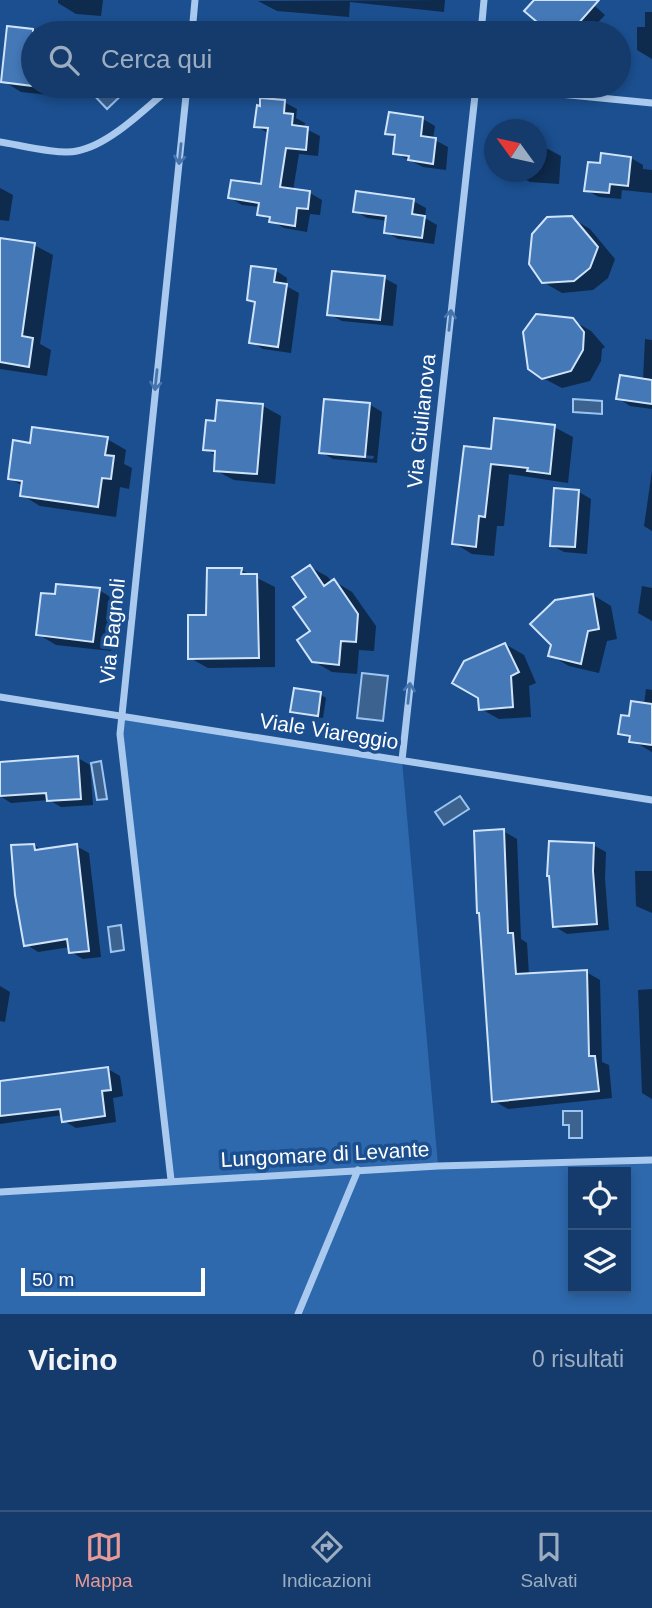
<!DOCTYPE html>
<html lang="it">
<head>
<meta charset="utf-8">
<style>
  :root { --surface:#143b6b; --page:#214673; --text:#f1f3f6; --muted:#9dadc1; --line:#33557e; --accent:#e69b98 }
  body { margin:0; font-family:Arial,sans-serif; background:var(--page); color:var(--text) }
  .controls { position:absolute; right:21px; bottom:21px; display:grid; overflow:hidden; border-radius:0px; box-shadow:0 4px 10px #0003 }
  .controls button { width:63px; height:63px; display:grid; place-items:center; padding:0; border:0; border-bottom:2px solid var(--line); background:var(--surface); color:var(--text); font:35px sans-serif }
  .compass { position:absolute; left:484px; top:119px; width:63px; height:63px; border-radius:50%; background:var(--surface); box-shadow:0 4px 10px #0003; rotate:303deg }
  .scale { position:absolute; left:21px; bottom:18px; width:184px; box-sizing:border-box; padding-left:7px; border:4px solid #fff; border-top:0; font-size:19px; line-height:24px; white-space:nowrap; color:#fff; -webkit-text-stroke:5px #1b4f8f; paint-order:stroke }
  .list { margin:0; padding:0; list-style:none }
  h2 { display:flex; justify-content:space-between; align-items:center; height:91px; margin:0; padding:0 28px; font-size:30px }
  h2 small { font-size:23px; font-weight:400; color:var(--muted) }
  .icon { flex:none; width:38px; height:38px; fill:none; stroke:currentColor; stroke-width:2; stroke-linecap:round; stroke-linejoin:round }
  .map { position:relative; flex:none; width:652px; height:1314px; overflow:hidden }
  .search { position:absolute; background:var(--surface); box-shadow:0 4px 10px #0003; left:21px; right:21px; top:21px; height:77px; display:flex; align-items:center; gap:18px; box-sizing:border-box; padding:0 24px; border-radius:38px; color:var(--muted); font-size:26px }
  .sheet { height:196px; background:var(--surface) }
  nav { display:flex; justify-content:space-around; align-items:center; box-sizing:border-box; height:98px; border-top:2px solid var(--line); background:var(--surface); font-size:19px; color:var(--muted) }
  nav a { display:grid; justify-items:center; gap:4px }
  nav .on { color:var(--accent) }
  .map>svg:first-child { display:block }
</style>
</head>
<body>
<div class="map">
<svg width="652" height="1314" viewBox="0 0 652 1314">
  <rect width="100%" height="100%" fill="#1b4f8f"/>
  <path fill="#2e69ad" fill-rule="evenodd" d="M 121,716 L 402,760 L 438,1165 L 652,1160 L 652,1314 L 0,1314 L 0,1193 L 171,1180 ZM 573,1172 L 626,1172 L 626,1288 L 573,1288 Z"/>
  <path fill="#3c6290" stroke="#9cc4f0" stroke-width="2" d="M 96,86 L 131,86 L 107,109 L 90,91 Z
    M 573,399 L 602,401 L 602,414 L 573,412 Z
    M 362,673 L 388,676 L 383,721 L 357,718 Z
    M 101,761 L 107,799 L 97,800 L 91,763 Z
    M 460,796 L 469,809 L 444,825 L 435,812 Z
    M 121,925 L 124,950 L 111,952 L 108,927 Z
    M 563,1111 L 582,1111 L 582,1138 L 569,1138 L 569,1125 L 563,1125 Z"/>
  <path fill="#0007" fill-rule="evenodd" d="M 58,0 L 103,0 L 101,16 L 76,14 L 58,3 Z
    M 445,0 L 444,12 L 350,2 L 349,17 L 277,11 L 258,1 Z
    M 536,0 L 588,0 L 605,15 L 588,33 L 553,33 L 527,10 Z
    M 645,12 L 652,12 L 652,59 L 637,50 L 637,27 L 645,27 Z
    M 9,28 L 58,33 L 33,33 L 33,86 L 80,86 L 78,98 L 21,92 L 3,81 Z
    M 284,102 L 297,109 L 296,118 L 305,123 L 304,128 L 320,136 L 318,156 L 299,154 L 293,191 L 310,193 L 322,200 L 320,215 L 310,214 L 307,232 L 284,228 L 259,214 L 260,207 L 242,205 L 230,198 L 262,186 L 269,134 L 256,126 Z
    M 423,119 L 435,126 L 433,139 L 448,147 L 446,170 L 423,167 L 395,153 L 397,139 L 387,133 Z
    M 536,139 L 541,142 L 540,149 L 548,149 L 561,156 L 559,184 L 530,182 L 517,175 L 517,172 L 536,172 Z
    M 631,158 L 643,165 L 643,169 L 652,170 L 652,193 L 622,190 L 621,199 L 599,197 L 586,190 L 602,165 Z
    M 0,188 L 13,195 L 9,221 L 0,220 Z
    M 413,201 L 426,208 L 425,218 L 437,225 L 434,244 L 398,239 L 386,232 L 388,221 L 367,218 L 355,211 Z
    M 571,218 L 590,229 L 615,259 L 608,278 L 593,290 L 562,293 L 543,282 Z
    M 0,240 L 34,245 L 53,255 L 40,344 L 51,350 L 47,376 L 0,369 Z
    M 275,270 L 287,278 L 286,286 L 299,293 L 291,353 L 263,349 L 251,342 L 256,304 L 248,300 Z
    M 384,278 L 397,285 L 393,326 L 342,321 L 329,314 Z
    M 572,320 L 591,331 L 605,347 L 602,349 L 601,361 L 590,381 L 562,388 L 543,378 Z
    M 645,339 L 652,340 L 652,409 L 630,406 L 618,398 L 643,380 Z
    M 369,404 L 382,412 L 377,463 L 333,459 L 321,452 ZM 331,452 L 374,456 L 373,459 L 331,455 Z
    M 263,406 L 281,416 L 275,484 L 234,480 L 215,470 L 217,456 L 205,449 L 217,423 Z
    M 554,427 L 573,437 L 568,483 L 509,474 L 504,526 L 497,526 L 494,556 L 472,554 L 454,543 L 492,451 Z
    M 107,439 L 126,450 L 124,464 L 132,468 L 129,489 L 120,487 L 116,517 L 40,506 L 22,495 L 23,486 L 9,478 L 32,445 Z
    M 652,471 L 652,531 L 644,526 Z
    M 555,490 L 579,492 L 591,499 L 587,554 L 564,552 L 551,545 Z
    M 310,567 L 328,577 L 332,583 L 334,581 L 352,592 L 376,626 L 374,651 L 359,650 L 357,674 L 332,672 L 313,661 L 309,598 Z
    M 241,570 L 275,587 L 275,667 L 208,668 L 190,658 Z
    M 642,586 L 652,588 L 652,621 L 638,613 Z
    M 99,590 L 117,601 L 111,651 L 56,645 L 38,634 L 57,596 Z
    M 593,595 L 611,606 L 617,639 L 607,641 L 599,673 L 569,666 L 550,655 Z
    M 505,644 L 524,655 L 536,683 L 529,686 L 531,717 L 499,719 L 481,709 Z
    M 646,689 L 652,690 L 652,752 L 620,733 L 644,705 Z
    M 320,694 L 326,698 L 323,718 L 298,714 L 292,711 Z
    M 78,758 L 90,765 L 93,805 L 61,807 L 49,800 L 11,803 L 0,796 L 0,764 Z
    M 503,831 L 517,839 L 521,939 L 527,943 L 529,975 L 586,972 L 600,980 L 602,1062 L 609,1065 L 612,1098 L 508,1109 L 494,1101 L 481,913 Z
    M 34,845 L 43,851 L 76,846 L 89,853 L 101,957 L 83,959 L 71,952 L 70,947 L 38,952 L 26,944 Z
    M 593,845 L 606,852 L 605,879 L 609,930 L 567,934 L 554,926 Z
    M 635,871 L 652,871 L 652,913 L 636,906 Z
    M 0,986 L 10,992 L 5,1022 L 0,1021 Z
    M 652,989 L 652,1099 L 642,1093 L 638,990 Z
    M 108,1069 L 120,1076 L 123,1096 L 113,1098 L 116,1122 L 76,1128 L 64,1121 L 63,1115 L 0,1124 L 0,1082 Z"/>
  <path fill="#4478b7" stroke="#cfe3fa" stroke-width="2" d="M 534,0 L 599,0 L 570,33 L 550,33 L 524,11 Z
    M 7,26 L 33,29 L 33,86 L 1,82 Z
    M 260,98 L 285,100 L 284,113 L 293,114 L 292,125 L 308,127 L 306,150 L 286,148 L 280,187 L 310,191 L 308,209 L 297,208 L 295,226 L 269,222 L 270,217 L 257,215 L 259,203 L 228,198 L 231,180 L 261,184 L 268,128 L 254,127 L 257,105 L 260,106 Z
    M 389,112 L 423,117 L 421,136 L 436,138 L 433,164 L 408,160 L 409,156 L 393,154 L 395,135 L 385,134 Z
    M 601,153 L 631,157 L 628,186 L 610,184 L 609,193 L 584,191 L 588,162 L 600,163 Z
    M 356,191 L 414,199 L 412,214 L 425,216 L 422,238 L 384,233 L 386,216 L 353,212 Z
    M 572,216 L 598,247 L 590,268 L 574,281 L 542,283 L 529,264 L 532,234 L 547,217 Z
    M 0,238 L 35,243 L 22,336 L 33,338 L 29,367 L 0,362 Z
    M 251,266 L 276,269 L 274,282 L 287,284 L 278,347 L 249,343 L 255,302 L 247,300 Z
    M 332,271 L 385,276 L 380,320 L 327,315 Z
    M 536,314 L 573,318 L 584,332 L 583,350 L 571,371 L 542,379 L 528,369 L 523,332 Z
    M 620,375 L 652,380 L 652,404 L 616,399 Z
    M 324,399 L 370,403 L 365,457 L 319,453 Z
    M 217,400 L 263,404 L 257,474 L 214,471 L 215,451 L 203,450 L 206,420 L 215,421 Z
    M 494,418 L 555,425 L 550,474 L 527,471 L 528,468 L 491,464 L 485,517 L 479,516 L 476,547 L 452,544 L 464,446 L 491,449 Z
    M 32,427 L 108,437 L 105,455 L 114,456 L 111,479 L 102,478 L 98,507 L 20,496 L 22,481 L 8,479 L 13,440 L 30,443 Z
    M 554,488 L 579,490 L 575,547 L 550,546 Z
    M 310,565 L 324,586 L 334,579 L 358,614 L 356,642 L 341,641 L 339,665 L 312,662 L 297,640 L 310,631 L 293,607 L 306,597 L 292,577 Z
    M 207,568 L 242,568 L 241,574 L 257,574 L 259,658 L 188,659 L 188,615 L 206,615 Z
    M 56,584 L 100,588 L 93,642 L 36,635 L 41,593 L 55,594 Z
    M 593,594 L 599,629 L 588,631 L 581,664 L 548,656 L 551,645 L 530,624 L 555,600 Z
    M 505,643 L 519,672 L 511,676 L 513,707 L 479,710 L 478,698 L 452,683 L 464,661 Z
    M 294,688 L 321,692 L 318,716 L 290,712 Z
    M 631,701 L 652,704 L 652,745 L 629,742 L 630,736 L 618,734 L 621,715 L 629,716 Z
    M 78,756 L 81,799 L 47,801 L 46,793 L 0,796 L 0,762 Z
    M 504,829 L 508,933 L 513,933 L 516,974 L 587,970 L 589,1056 L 595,1056 L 599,1091 L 492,1102 L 479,913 L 477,913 L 474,831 Z
    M 549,841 L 594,843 L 593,871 L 597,924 L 553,927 L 549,876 L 547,876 Z
    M 34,844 L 35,850 L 77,844 L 89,951 L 69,953 L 67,939 L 24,946 L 15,895 L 11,845 Z
    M 108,1067 L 111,1090 L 102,1091 L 105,1116 L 62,1122 L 60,1109 L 0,1116 L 0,1081 Z"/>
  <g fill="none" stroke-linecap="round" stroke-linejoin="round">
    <path stroke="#a9c9ee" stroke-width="7" d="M 192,33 L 195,0
      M 481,33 L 484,0
      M 476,86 L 652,103
      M 0,142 C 20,145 59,155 77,151 C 110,145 147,107 172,86
      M 0,697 L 652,800
      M 402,760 L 476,86
      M 171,1180 L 120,734 L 187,86
      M 0,1192 L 438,1166 L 652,1160
      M 298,1314 L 358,1170"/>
  </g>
  <defs><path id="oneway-shaft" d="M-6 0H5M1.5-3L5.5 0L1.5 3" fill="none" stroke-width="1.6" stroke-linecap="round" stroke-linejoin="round" transform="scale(1.75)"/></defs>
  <g stroke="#4674ac">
    <use href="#oneway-shaft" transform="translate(180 154) rotate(96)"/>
    <use href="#oneway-shaft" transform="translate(450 320) rotate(-84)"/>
    <use href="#oneway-shaft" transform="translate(156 380) rotate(96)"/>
    <use href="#oneway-shaft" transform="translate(409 693) rotate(-84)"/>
  </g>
  <g text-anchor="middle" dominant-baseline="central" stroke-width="7" stroke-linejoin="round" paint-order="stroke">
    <g font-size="21" fill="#fff" stroke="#1b4f8f">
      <text transform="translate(421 421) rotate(-84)">Via Giulianova</text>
      <text transform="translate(112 631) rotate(-84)">Via Bagnoli</text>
      <text transform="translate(329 731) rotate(9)">Viale Viareggio</text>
      <text transform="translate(325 1154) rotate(-3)">Lungomare di Levante</text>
    </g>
  </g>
</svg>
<div class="controls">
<button><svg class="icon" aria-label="locate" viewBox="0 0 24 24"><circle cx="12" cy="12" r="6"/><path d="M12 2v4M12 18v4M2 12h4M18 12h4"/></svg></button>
<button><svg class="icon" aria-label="layers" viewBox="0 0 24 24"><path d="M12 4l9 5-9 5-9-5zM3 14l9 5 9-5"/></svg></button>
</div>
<svg class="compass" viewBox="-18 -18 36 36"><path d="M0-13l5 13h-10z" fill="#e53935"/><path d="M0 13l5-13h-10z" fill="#9dadc1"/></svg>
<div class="scale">50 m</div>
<div class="search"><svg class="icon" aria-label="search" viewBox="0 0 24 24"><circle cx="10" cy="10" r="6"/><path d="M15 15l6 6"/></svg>Cerca qui</div>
</div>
<section class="sheet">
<h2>Vicino<small>0 risultati</small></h2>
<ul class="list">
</ul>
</section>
<nav>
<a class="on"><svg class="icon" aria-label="map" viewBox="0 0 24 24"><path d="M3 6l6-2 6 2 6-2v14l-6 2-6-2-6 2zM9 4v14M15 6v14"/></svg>Mappa</a>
<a><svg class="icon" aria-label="directions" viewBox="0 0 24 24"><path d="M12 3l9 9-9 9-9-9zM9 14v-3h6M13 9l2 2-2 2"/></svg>Indicazioni</a>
<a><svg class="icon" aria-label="saved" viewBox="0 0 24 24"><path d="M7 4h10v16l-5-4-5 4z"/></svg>Salvati</a>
</nav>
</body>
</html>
